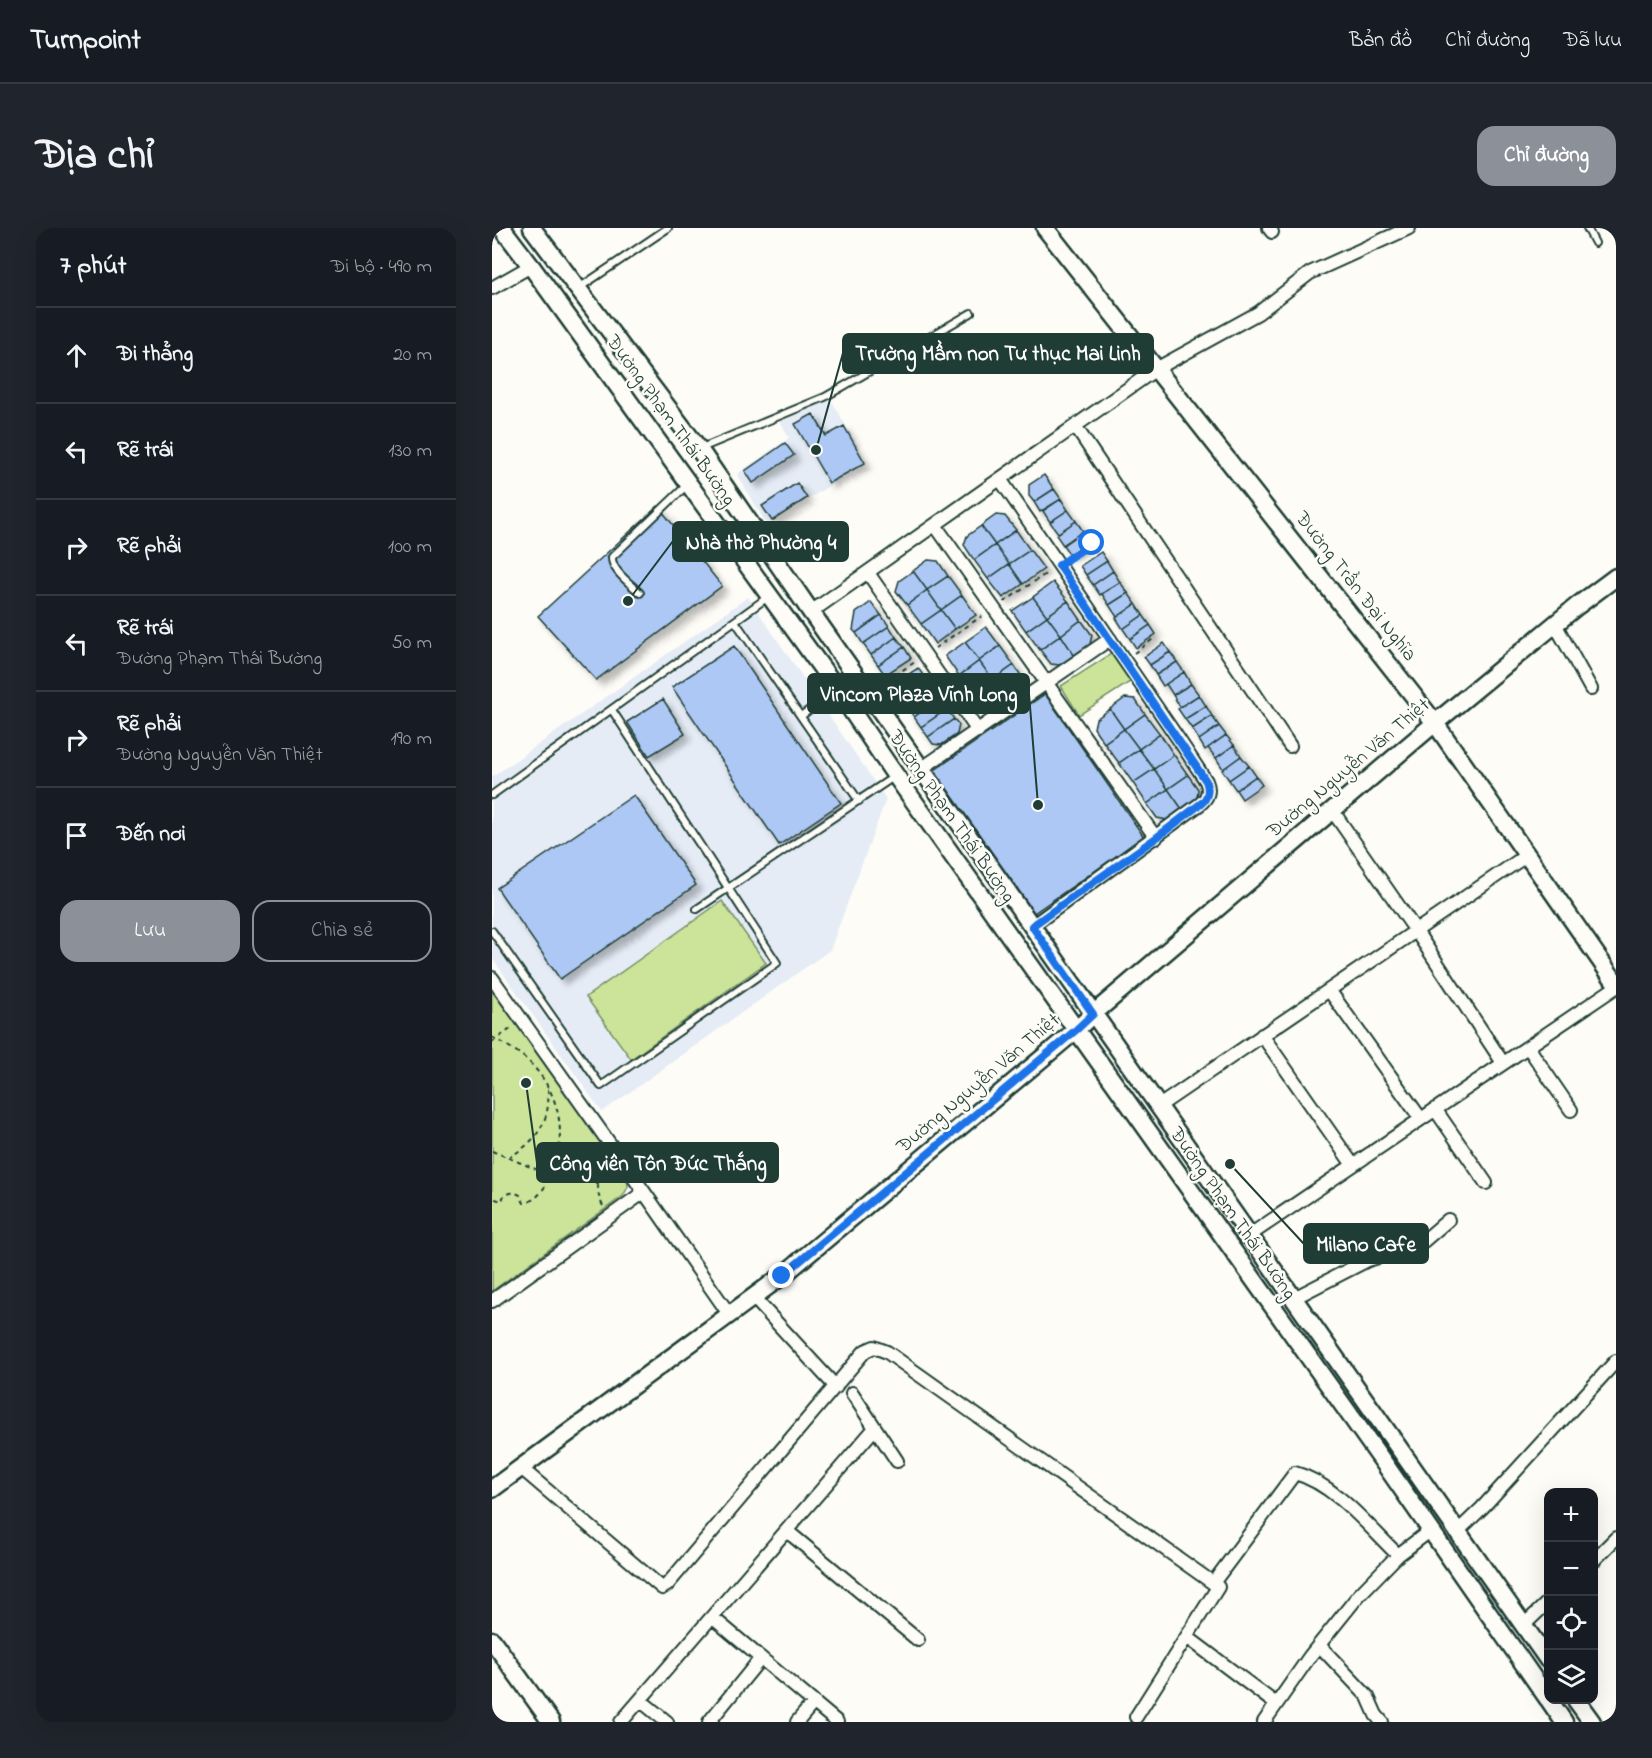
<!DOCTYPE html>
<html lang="vi">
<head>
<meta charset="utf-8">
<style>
  :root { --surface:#171b24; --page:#20242c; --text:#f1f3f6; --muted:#9ea1a6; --line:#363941; --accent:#8c9099 }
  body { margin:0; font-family:"Indie Flower",sans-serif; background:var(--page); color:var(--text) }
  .controls { position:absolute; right:18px; bottom:18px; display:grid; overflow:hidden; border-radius:12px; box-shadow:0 6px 24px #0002 }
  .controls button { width:54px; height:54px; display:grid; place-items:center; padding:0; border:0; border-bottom:2px solid var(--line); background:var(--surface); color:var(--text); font:30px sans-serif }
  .stop { position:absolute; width:18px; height:18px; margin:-14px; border:4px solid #1a73e8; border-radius:50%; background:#fff }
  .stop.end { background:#1a73e8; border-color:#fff; box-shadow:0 2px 6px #0008 }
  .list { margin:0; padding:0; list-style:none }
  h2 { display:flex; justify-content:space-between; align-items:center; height:78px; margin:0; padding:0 24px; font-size:26px }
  h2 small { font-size:20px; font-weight:400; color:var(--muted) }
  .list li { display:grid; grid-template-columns:39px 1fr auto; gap:18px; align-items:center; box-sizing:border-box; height:96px; padding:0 24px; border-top:2px solid var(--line) }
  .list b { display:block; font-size:22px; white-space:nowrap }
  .list p { margin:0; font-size:20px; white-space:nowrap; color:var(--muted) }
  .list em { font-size:20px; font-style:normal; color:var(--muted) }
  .actions { display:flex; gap:12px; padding:18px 24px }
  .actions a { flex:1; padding:14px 0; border:2px solid var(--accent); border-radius:18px; text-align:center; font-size:21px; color:var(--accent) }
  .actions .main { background:var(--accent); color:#fff }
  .icon { flex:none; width:33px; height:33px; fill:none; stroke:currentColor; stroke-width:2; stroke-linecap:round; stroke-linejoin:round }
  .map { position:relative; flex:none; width:1124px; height:1494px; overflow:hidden; border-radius:18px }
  header { display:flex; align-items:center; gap:36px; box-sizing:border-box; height:84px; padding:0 30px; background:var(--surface); border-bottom:2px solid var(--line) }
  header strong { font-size:28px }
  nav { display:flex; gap:33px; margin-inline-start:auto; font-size:21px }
  .intro { display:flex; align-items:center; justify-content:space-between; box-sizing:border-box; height:144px; padding:0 36px }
  h1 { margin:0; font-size:42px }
  .button { padding:15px 27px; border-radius:18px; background:var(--accent); color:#fff; font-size:21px; font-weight:700 }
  main { display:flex; gap:36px; padding:0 36px }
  aside { flex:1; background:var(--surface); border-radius:18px; box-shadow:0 6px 24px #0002 }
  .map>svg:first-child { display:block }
</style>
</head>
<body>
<header>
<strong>Turnpoint</strong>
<nav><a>Bản đồ</a><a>Chỉ đường</a><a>Đã lưu</a></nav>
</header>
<div class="intro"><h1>Địa chỉ</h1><a class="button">Chỉ đường</a></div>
<main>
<aside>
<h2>7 phút<small>Đi bộ · 490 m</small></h2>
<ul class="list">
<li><svg class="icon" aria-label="ahead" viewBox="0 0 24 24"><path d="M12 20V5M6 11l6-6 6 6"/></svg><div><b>Đi thẳng</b></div><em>20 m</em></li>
<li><svg class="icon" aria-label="left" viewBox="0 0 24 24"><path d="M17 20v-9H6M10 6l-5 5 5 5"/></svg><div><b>Rẽ trái</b></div><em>130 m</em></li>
<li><svg class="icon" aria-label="right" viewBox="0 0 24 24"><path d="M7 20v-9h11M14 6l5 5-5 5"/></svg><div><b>Rẽ phải</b></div><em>100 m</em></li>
<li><svg class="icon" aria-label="left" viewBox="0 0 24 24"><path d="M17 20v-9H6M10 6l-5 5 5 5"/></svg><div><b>Rẽ trái</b><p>Đường Phạm Thái Bường</p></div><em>50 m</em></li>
<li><svg class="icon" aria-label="right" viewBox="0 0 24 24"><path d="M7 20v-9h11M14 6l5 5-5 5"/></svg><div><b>Rẽ phải</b><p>Đường Nguyễn Văn Thiệt</p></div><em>190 m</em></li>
<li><svg class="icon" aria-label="arrive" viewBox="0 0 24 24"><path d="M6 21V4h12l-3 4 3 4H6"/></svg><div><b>Đến nơi</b></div></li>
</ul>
<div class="actions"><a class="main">Lưu</a><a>Chia sẻ</a></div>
</aside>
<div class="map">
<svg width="1124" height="1494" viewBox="0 0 1124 1494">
  <defs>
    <filter id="shadow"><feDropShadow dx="5.5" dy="5.5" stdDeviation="3" flood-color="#0004"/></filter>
  </defs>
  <rect width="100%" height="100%" fill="#fdfcf7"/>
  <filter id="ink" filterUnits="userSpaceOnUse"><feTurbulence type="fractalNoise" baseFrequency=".0167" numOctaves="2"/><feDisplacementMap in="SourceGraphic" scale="12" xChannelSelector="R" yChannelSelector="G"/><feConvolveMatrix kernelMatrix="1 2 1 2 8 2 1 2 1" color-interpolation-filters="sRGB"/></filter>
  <g filter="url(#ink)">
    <path fill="#e5ecf6" d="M 338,170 L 375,234 L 275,297 L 245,246 L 297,210 L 288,192 Z
      M 256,369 L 394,571 L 338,722 L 110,884 L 0,730 L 0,549 Z"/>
    <path fill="#cbe49a" stroke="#759067" stroke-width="1.5" d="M 622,424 L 641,452 L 587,487 L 569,458 Z
      M 230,673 L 274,735 L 139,831 L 94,769 Z
      M 0,762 L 135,949 L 136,959 L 131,968 L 0,1063 Z"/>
    <path fill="#adc8f5" stroke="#1f3d34" stroke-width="1.5" filter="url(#shadow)" d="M 321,186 L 334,208 L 352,198 L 373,235 L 337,255 L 303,196 Z
      M 293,215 L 302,227 L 261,255 L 253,243 Z
      M 552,247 L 562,261 L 542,274 L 537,268 L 537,257 Z
      M 305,255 L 315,270 L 280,293 L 270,278 Z
      M 562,261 L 569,271 L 548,284 L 542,274 Z
      M 569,271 L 576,282 L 558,294 L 551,283 Z
      M 166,278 L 230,358 L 104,452 L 46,388 Z
      M 576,282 L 584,293 L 566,305 L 558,294 Z
      M 504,287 L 513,288 L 524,302 L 503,317 L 489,298 Z
      M 584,293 L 591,303 L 571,317 L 564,307 Z
      M 489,298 L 503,317 L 482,332 L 472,317 L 475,308 Z
      M 524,302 L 538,322 L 517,336 L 503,317 Z
      M 591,303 L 598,314 L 578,327 L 571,317 Z
      M 503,317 L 517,336 L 496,351 L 482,332 Z
      M 538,322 L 552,341 L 531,356 L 517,336 Z
      M 609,324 L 615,333 L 594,347 L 588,338 Z
      M 436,332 L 446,333 L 456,348 L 435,362 L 421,343 Z
      M 615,333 L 621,343 L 601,357 L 594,347 Z
      M 517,336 L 531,356 L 511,370 L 496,351 Z
      M 421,343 L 435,362 L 415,377 L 404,363 L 407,353 Z
      M 621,343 L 628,354 L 608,367 L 601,357 Z
      M 456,348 L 470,367 L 449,382 L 435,362 Z
      M 561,354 L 576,373 L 555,388 L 541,369 Z
      M 628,354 L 636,365 L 617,377 L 610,366 Z
      M 435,362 L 449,382 L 429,396 L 415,377 Z
      M 636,365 L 644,376 L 625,389 L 617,377 Z
      M 470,367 L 484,387 L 463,401 L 449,382 Z
      M 541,369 L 555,388 L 534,403 L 520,383 Z
      M 576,373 L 589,392 L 569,407 L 555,388 Z
      M 379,374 L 389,387 L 364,405 L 361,402 L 364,385 Z
      M 644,376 L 651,387 L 631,401 L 624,390 Z
      M 449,382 L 463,401 L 443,416 L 429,396 Z
      M 389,387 L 397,398 L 371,416 L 364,405 Z
      M 651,387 L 658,397 L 638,411 L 631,401 Z
      M 555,388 L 569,407 L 548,422 L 534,403 Z
      M 589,392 L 600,407 L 598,416 L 582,427 L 569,407 Z
      M 658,397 L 664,406 L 644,420 L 638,411 Z
      M 397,398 L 404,409 L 379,427 L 371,416 Z
      M 494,399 L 508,418 L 487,433 L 473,414 Z
      M 569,407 L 582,427 L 568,437 L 559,436 L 548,422 Z
      M 404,409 L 412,419 L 386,437 L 379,427 Z
      M 473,414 L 487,433 L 467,448 L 453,428 Z
      M 672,415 L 678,424 L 658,437 L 652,429 Z
      M 242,418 L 349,575 L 287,617 L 180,459 Z
      M 508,418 L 522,437 L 501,452 L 487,433 Z
      M 412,419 L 419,430 L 393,447 L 386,437 Z
      M 678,424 L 685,434 L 664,447 L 658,437 Z
      M 487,433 L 501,452 L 481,467 L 467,448 Z
      M 685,434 L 692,444 L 671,458 L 664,447 Z
      M 522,437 L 532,452 L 530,461 L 515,472 L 501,452 Z
      M 426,440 L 434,451 L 408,468 L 400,457 Z
      M 692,444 L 699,456 L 681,467 L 674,456 Z
      M 699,456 L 707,467 L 688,479 L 681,467 Z
      M 441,461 L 448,471 L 422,489 L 415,479 Z
      M 553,466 L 652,609 L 539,687 L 440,544 Z
      M 707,467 L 714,478 L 693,491 L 686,481 Z
      M 633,470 L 643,471 L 653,486 L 632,501 L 618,481 Z
      M 171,471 L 193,506 L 157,528 L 135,494 Z
      M 448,471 L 455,481 L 429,499 L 422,489 Z
      M 714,478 L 720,488 L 700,501 L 693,491 Z
      M 455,481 L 462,491 L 436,509 L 429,499 Z
      M 618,481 L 632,501 L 612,515 L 602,500 L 604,491 Z
      M 653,486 L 668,506 L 647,521 L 632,501 Z
      M 720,488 L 727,498 L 707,512 L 700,501 Z
      M 462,491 L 467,497 L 465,506 L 449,517 L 441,516 L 436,509 Z
      M 727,498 L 734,507 L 713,522 L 707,512 Z
      M 632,501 L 647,521 L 627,535 L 612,515 Z
      M 668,506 L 682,527 L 662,541 L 647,521 Z
      M 734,507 L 742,517 L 724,530 L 716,520 Z
      M 742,517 L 749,528 L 731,541 L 724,530 Z
      M 647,521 L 662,541 L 641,555 L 627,535 Z
      M 682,527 L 696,547 L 676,561 L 662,541 Z
      M 749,528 L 757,538 L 737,552 L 730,542 Z
      M 757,538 L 764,548 L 744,562 L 737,552 Z
      M 662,541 L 676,561 L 655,576 L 641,555 Z
      M 696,547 L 706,561 L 705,570 L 690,581 L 676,561 Z
      M 764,548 L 770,557 L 750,571 L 744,562 Z
      M 676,561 L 690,581 L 675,592 L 665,590 L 655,576 Z
      M 142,567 L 204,657 L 68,751 L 5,660 Z"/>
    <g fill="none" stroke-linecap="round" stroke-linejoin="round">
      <g stroke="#1f3d34" stroke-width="10">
        <path id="lane" d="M 1095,0 L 1103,15
          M 87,60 L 176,0
          M 207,221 L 333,169 L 479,85
          M 148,365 C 138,355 119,342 120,329 L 195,257
          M 243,393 L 367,573
          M 309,488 L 345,461
          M 0,567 L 276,369
          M 205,681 L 403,548
          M 0,703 L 109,858 L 285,735 L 120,482
          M 925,1003 L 927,1017"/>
      </g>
      <g stroke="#1f3d34" stroke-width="16">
        <path id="street" d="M 777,0 L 780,4
          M 0,60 L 39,38
          M 583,198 L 798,518
          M 508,251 L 687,512 L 714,553 C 718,562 716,570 708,576 L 540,698
          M 443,297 L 664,610
          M 376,345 L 486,503
          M 319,384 L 664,141 L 766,85 L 818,45 L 917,0
          M 1063,396 L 1099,461
          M 429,541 L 618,411
          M 840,582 L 924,703 L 1011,835
          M 0,750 L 152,964 L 237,1086
          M 837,762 L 929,891
          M 770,807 L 861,937
          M 1036,819 L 1079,882
          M 667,878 L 1035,627
          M 943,881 L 994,955
          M 758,1007 L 1124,759
          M 261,1069 L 344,1159
          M 802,1070 L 876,1032 L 927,1017 L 956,992
          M 0,1073 L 152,964
          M 360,1165 L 405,1233
          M 29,1240 L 170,1360 L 175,1357 L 373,1123 L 382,1119 L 395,1124 L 721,1355 L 803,1245 C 843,1256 877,1299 906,1327 L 939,1302
          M 295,1303 L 426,1412
          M 966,1303 L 990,1280 L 1124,1133
          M 1102,1332 L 1124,1310
          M 220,1389 L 345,1494
          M 1032,1397 L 1056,1374
          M 695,1409 L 784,1476
          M 827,1417 L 876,1469 L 884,1487 L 890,1494
          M 148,1472 L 175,1494
          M 644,1489 L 726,1359 L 721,1355
          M 129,1494 L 383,1200
          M 217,1494 L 269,1430
          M 305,1494 L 322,1474
          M 772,1494 L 818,1428 L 867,1367 L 906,1327"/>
      </g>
      <g stroke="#1f3d34" stroke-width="21">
        <path id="secondary" d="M 10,0 L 39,38 L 345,461 L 399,541 L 892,1235 L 1056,1471
          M 40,0 L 207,221 L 319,384 L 1056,1432
          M 553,0 L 943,495 L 1124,755
          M 0,1261 L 290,1048 L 584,802 L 601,786 L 943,495 L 1085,378 L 1124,349
          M 0,1412 L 59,1494
          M 1057,1472 L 1072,1494
          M 1084,1472 L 1100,1494"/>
      </g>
      <path stroke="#1f3d34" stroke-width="2" stroke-dasharray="4.5 4.5" stroke-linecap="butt" d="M 577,330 L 600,315
        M 512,374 L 555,345
        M 443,420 L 490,388
        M 642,425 L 664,409
        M 388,457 L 423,434
        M 0,809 C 12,816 24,822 35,832 C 67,862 77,905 59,946 C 53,959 47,972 32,975 L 28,967 L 22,964 L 12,967 L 10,973 L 0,970
        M 0,814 L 20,800
        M 0,923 L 46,942 L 77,951 L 107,955
        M 16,930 C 44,914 59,894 56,861
        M 111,978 C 103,964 105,948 115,936"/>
      <use href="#lane" stroke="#fdfcf7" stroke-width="6"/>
      <use href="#street" stroke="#fdfcf7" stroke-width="12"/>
      <use href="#secondary" stroke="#fdfcf7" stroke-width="16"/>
    </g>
  </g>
  <g fill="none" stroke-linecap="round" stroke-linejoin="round" filter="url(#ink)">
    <path stroke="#1a73e8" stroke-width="8" d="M 290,1048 L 584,802 L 601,786 L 540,698 L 664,610 L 711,574 C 716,568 717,560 714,553 L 567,337 L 600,315"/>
  </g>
  <g text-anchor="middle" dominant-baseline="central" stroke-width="5" stroke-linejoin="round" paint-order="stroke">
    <g font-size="20" fill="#1f3d34" stroke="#fdfcf7">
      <text transform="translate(178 193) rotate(54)">Đường Phạm Thái Bường</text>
      <text transform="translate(863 359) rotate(52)">Đường Trần Đại Nghĩa</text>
      <text transform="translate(857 541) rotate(-40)">Đường Nguyễn Văn Thiệt</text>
      <text transform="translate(459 589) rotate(55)">Đường Phạm Thái Bường</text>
      <text transform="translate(487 856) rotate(-40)">Đường Nguyễn Văn Thiệt</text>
      <text transform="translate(740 986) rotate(55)">Đường Phạm Thái Bường</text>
    </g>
  </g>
  <path fill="none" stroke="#1f3d34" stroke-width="2" d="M324 222L351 125M136 373L181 313M546 577L537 466M34 855L45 935M738 936L812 1016"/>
  <g fill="#1f3d34" stroke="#fdfcf7" stroke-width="2">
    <circle cx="324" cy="222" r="6"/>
    <circle cx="136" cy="373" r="6"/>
    <circle cx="546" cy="577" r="6"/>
    <circle cx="34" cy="855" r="6"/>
    <circle cx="738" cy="936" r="6"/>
  </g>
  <g fill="#1f3d34" stroke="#1f3d34" stroke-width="2">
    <rect x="351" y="106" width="310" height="39" rx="6"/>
    <rect x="181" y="294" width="175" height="39" rx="6"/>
    <rect x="316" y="446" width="221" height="39" rx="6"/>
    <rect x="45" y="915" width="241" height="39" rx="6"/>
    <rect x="812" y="996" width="124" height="39" rx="6"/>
  </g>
  <g font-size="21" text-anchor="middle" font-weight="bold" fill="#fff">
    <text x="506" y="132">Trường Mầm non Tư thục Mai Linh</text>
    <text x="269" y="321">Nhà thờ Phường 4</text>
    <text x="427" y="473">Vincom Plaza Vĩnh Long</text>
    <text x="166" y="942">Công viên Tôn Đức Thắng</text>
    <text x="874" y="1023">Milano Cafe</text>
  </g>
</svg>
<div class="controls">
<button>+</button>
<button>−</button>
<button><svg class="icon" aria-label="locate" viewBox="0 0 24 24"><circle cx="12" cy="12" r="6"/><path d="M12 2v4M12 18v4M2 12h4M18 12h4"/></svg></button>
<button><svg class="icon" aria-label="layers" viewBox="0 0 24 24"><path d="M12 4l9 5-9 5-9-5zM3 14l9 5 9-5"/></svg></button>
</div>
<div class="stop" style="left:600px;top:315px"></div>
<div class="stop end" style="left:290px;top:1048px"></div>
</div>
</main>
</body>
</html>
